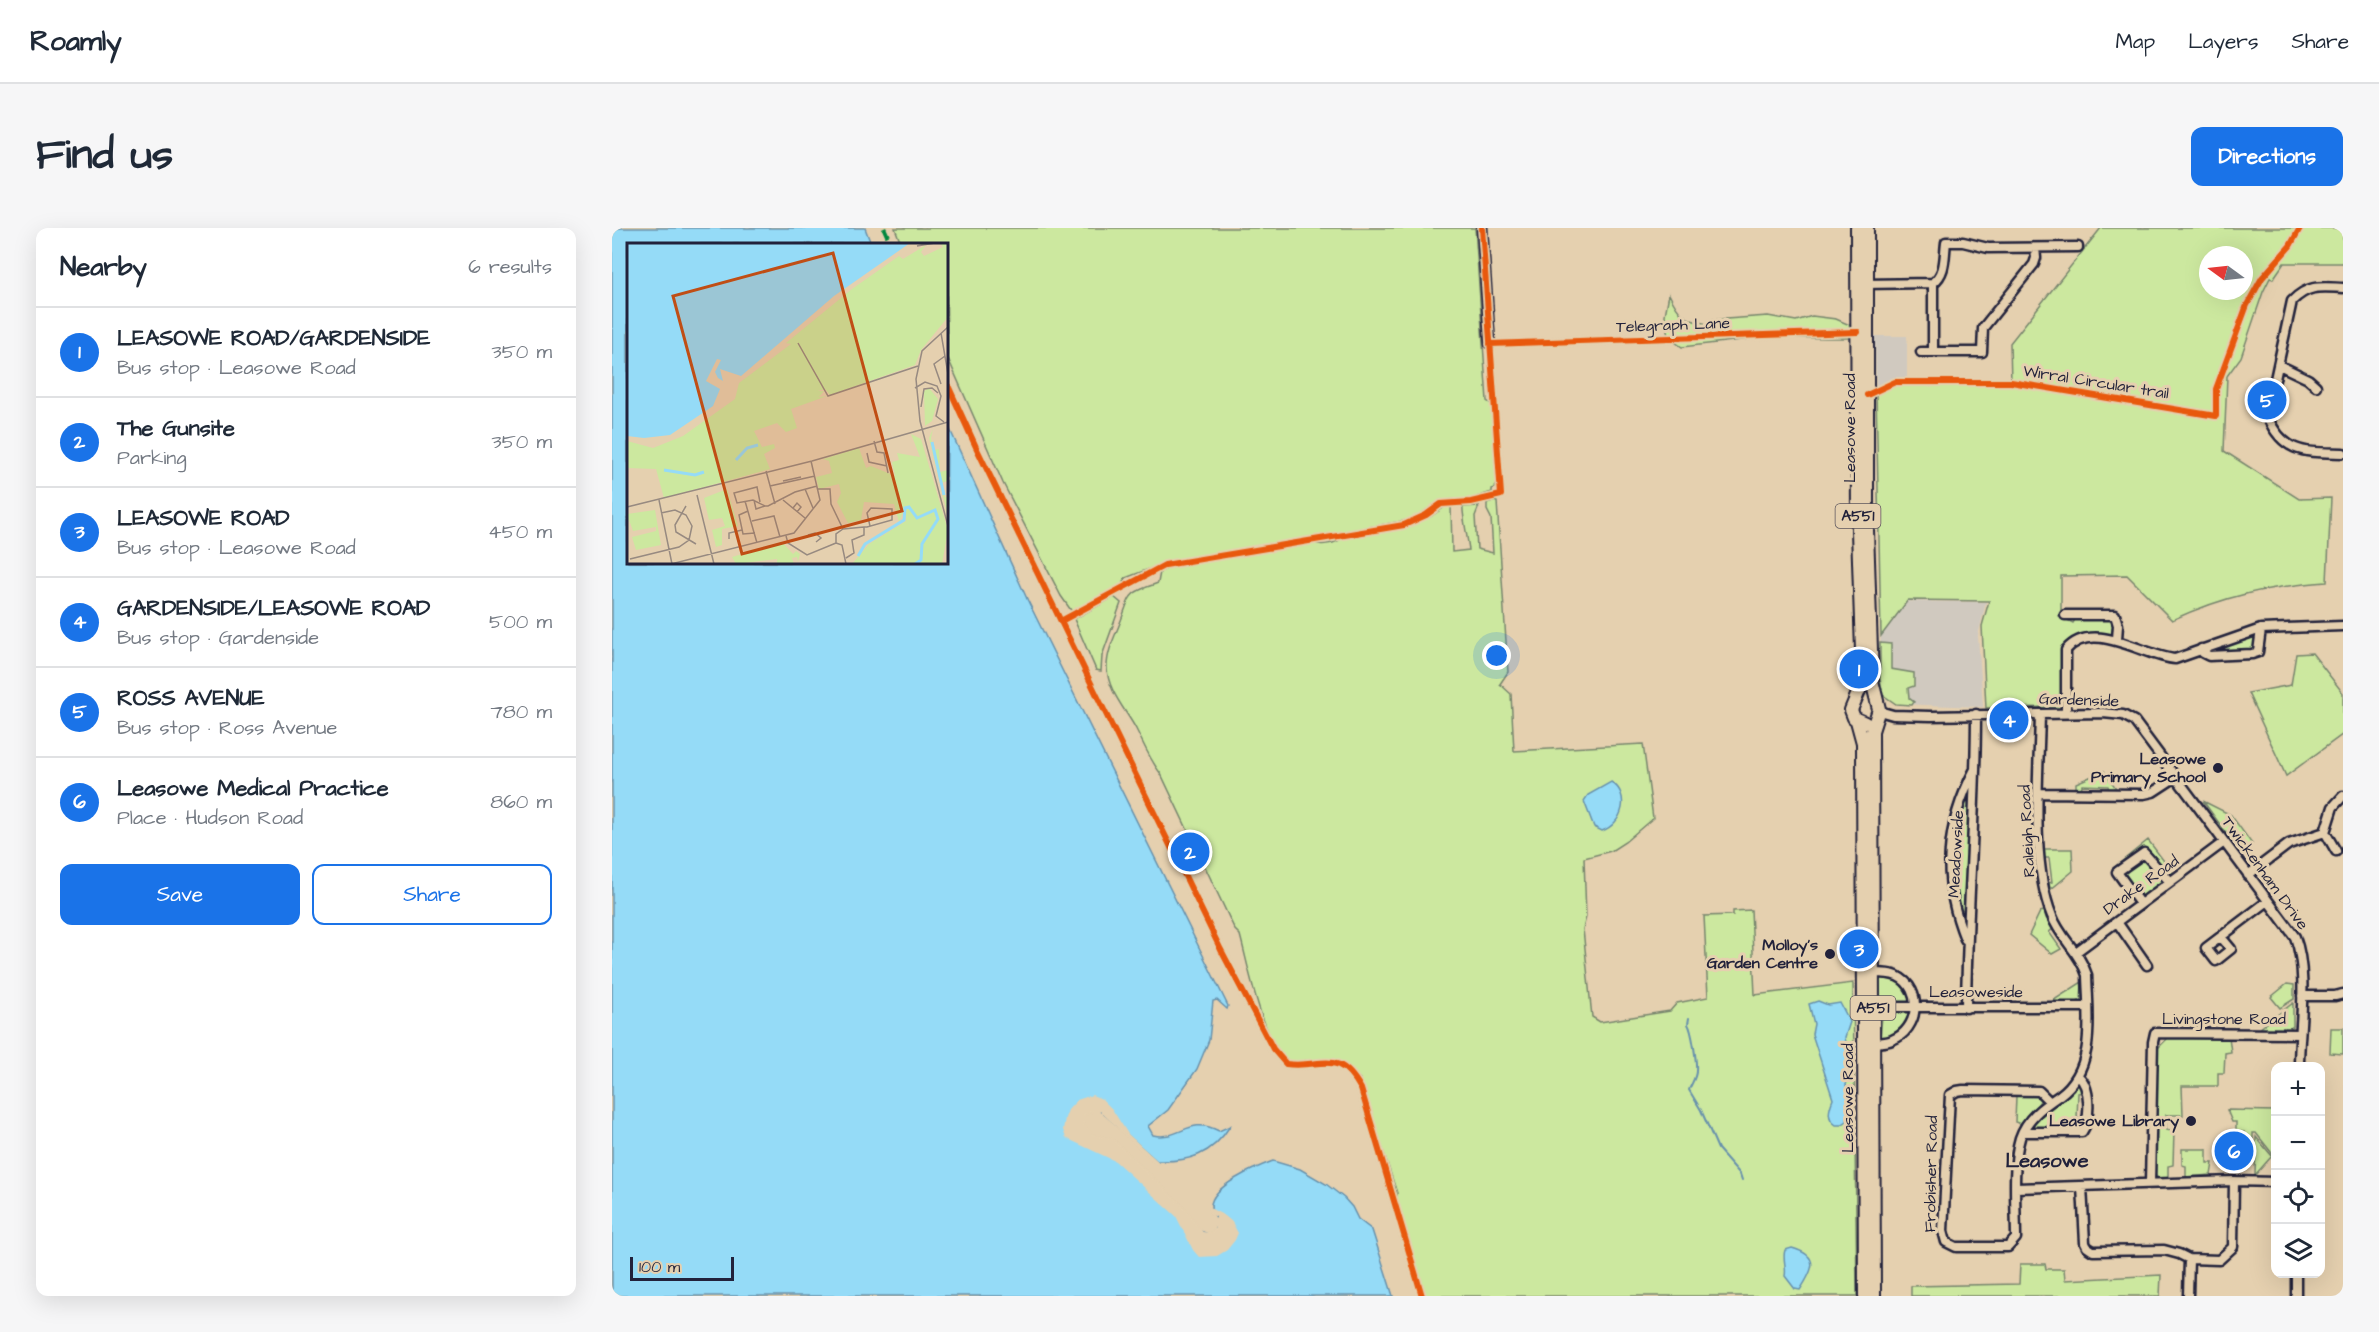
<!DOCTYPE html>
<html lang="en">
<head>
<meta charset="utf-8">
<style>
  :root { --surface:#fff; --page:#f6f6f7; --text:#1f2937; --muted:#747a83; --line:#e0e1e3; --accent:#1a73e8 }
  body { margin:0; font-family:"Architects Daughter",sans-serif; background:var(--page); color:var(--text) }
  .controls { position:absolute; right:18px; bottom:18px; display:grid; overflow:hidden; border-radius:12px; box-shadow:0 6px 24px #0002 }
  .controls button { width:54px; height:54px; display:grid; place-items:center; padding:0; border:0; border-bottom:2px solid var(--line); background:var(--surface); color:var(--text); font:30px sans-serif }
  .compass { position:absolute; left:1587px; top:18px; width:54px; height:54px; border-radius:50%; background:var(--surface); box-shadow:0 6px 24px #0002; rotate:285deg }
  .scale { position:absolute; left:18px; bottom:15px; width:104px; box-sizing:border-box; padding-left:6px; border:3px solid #22223b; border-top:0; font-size:16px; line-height:21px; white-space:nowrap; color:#22223b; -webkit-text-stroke:4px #e5d0af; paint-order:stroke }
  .you { position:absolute; left:885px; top:428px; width:21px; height:21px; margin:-15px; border:4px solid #fff; border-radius:50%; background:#1a73e8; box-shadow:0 0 0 9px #1a73e833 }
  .badge { display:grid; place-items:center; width:39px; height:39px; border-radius:50%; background:var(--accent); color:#fff; font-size:20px; font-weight:700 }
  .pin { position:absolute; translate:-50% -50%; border:3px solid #fff; box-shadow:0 2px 6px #0006 }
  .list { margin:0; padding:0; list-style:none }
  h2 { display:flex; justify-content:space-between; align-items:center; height:78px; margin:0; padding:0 24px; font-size:26px }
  h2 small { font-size:20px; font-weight:400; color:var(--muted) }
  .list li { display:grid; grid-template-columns:39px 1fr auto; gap:18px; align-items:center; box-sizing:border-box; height:90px; padding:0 24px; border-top:2px solid var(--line) }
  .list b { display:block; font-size:22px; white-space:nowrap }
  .list p { margin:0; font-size:20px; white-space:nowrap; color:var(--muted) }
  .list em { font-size:20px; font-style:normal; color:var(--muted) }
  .actions { display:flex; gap:12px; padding:18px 24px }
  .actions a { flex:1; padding:14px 0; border:2px solid var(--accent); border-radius:12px; text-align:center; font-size:21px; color:var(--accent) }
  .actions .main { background:var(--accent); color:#fff }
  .icon { flex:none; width:33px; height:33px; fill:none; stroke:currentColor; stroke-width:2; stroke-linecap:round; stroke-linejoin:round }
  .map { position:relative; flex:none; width:1731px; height:1068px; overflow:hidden; border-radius:12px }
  header { display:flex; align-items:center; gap:36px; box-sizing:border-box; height:84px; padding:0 30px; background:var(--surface); border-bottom:2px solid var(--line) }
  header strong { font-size:28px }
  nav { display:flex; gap:33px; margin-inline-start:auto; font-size:21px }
  .intro { display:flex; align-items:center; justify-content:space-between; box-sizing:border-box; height:144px; padding:0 36px }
  h1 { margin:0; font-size:42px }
  .button { padding:15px 27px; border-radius:12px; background:var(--accent); color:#fff; font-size:21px; font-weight:700 }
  main { display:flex; gap:36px; padding:0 36px }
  aside { flex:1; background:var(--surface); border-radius:12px; box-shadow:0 6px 24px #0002 }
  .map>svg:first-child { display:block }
</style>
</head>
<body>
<header>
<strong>Roamly</strong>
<nav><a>Map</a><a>Layers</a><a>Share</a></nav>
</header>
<div class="intro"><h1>Find us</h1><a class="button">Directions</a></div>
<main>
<aside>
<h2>Nearby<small>6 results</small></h2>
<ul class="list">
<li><span class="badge">1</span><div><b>LEASOWE ROAD/GARDENSIDE</b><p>Bus stop · Leasowe Road</p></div><em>350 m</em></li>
<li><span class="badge">2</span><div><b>The Gunsite</b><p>Parking</p></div><em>350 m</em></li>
<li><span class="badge">3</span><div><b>LEASOWE ROAD</b><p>Bus stop · Leasowe Road</p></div><em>450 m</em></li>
<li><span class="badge">4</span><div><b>GARDENSIDE/LEASOWE ROAD</b><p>Bus stop · Gardenside</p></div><em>500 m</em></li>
<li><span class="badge">5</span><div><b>ROSS AVENUE</b><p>Bus stop · Ross Avenue</p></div><em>780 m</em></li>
<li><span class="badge">6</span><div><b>Leasowe Medical Practice</b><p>Place · Hudson Road</p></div><em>860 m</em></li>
</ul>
<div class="actions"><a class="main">Save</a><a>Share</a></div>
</aside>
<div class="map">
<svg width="1731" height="1068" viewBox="0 0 1731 1068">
  <rect width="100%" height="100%" fill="#e5d0af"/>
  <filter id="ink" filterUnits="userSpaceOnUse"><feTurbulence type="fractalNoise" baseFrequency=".0167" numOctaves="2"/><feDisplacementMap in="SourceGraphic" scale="12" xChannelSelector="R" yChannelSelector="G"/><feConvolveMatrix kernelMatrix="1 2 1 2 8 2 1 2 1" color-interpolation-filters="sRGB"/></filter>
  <g filter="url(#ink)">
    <path fill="#d0c9bf" d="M 1263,108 L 1295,108 L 1295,154 L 1283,155 L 1264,163 Z
      M 1269,373 L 1374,374 L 1366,408 L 1371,479 L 1284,476 L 1271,467 L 1268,451 Z"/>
    <path fill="#cce89f" stroke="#77856d" stroke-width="1.5" fill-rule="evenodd" d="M 283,0 L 863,0 L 875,173 L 879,176 L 885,252 L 883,260 L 880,261 L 880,264 L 858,271 L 829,272 L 801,291 L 550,336 L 513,350 L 506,364 L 463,388 L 449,368 L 391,255 L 335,128 L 334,16 L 289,16 Z
      M 1489,0 L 1731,0 L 1731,35 L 1672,35 L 1661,51 L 1658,50 L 1651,64 L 1629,129 L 1615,148 L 1612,223 L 1687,271 L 1719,270 L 1715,354 C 1658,358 1612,368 1560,392 L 1515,347 L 1449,348 L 1449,389 L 1461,395 L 1464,390 L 1498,389 L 1504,396 L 1503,408 C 1491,408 1476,406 1465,410 C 1442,417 1450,460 1450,479 L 1374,480 L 1370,398 L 1377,373 L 1296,372 L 1269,408 L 1264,163 L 1283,154 L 1399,154 L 1398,115 ZM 1596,27 L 1632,27 L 1632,63 L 1596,63 Z
      M 1057,66 C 1067,87 1072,92 1095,96 L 1100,92 L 1156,88 L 1184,93 L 1200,88 L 1224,91 L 1240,98 L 1240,110 L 1147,110 L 1070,119 L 1056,109 L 1053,87 Z
      M 881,273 L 885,274 L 896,444 L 888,456 L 899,466 L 902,523 L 1031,516 L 1041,590 L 1013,614 L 999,623 L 972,630 L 974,689 L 971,701 L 980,789 L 988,794 L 1058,783 L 1065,775 L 1096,769 L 1092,688 L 1121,687 L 1121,683 L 1139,682 L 1143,767 L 1241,755 L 1245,1068 L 813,1068 L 785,975 L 785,965 L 748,851 C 727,825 708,832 677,834 C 650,814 637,740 628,707 L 623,702 L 549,546 C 538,532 532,517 524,501 C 514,482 495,462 495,439 C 495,423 503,408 508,395 C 520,365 514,366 546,355 L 548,344 L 557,340 L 702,315 C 709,318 724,316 730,310 L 786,301 L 818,289 L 833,279 L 839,278 L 840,324 L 857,322 C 856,312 850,285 851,279 L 867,278 L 863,288 L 865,321 L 881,325 L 879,290 L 875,282 L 875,275 Z
      M 502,369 L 509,375 L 490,428 L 489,443 L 484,442 L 462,391 Z
      M 1642,406 L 1644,422 L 1598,426 L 1597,422 Z
      M 1268,415 L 1279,416 L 1279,441 L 1302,445 L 1302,458 L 1296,460 L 1297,470 L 1302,474 L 1300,477 L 1284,476 L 1271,467 L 1268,451 Z
      M 1700,425 L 1731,465 L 1731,506 L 1674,548 L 1636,465 L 1679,457 L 1684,426 Z
      M 1492,543 L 1506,563 L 1497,562 L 1496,558 L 1470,557 L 1469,562 L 1464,561 L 1464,555 Z
      M 1359,560 L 1351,696 C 1348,685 1342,672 1341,660 C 1336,627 1345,593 1355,562 Z
      M 1591,573 L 1619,587 L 1640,616 L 1628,624 Z
      M 1536,612 L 1561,645 L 1528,671 L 1510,648 L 1515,644 L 1510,637 L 1506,640 L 1504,638 Z
      M 1430,621 L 1460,621 L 1461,643 L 1438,662 L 1437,655 L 1440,654 L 1437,630 L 1431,630 Z
      M 1432,683 L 1434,690 L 1441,701 L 1437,704 L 1449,721 L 1440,726 L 1417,707 L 1428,684 Z
      M 1268,748 C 1282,749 1301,755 1297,774 L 1280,775 L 1268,769 Z
      M 1470,754 L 1469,772 L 1465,774 L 1439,774 Z
      M 1675,756 L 1682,757 L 1682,771 L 1668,780 L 1659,769 Z
      M 1681,775 L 1681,798 L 1677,801 L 1647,801 Z
      M 1280,784 L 1295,784 L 1298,789 C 1294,803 1281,809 1268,810 L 1270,789 Z
      M 1719,800 L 1731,800 L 1731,826 L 1718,825 Z
      M 1558,808 L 1617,809 L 1619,824 L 1613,825 L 1612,845 L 1606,845 L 1606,858 L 1570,858 L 1571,887 L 1554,887 L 1554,902 L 1562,903 L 1561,937 L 1556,938 L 1556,950 L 1546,950 L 1542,946 L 1545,821 Z
      M 1466,855 L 1469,856 L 1472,864 L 1466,865 L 1465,890 L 1471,890 L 1471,896 L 1467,900 L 1420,901 L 1417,898 L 1420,893 Z
      M 1404,868 L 1425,868 L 1429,870 C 1427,879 1414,887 1409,896 L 1403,894 Z
      M 1615,882 L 1663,883 L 1663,929 L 1644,905 L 1641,905 L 1641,912 L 1632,912 L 1632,904 L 1624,904 L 1624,894 L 1620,894 Z
      M 1644,909 L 1660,928 L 1643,947 Z
      M 1570,921 L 1595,921 L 1595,935 L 1601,935 L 1599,947 L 1574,949 L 1574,938 L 1570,937 Z
      M 1408,1036 L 1433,1036 L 1434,1041 L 1452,1041 L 1453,1052 L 1549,1047 L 1548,1068 L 1299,1068 L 1299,1058 L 1407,1056 Z"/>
    <path fill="#95dbf7" stroke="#6791ac" stroke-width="1.5" d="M 0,0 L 253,0 L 259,16 L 16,16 L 16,334 L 334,334 L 335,195 L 416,373 L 616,778 L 615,781 L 605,772 L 601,773 L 597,812 L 585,841 L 556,882 L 536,898 L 541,907 C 569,913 576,887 607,903 L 618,898 C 600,927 577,934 545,933 L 484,879 L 470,886 L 469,899 L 583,1001 L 601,1008 L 607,994 C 604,989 599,985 599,978 C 599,958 645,939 661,933 L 688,941 L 714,956 L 732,970 L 740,979 L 746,991 L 760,1002 L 781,1068 L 0,1068 Z
      M 999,554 C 1019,566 1011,596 990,603 L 982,599 L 972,573 L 976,567 Z
      M 1206,773 L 1216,777 L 1228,775 L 1238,794 L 1233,809 L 1238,842 L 1234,857 L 1238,872 L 1235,893 L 1229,897 L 1224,897 C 1214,890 1217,881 1221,871 L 1200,806 L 1202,796 L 1197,776 Z
      M 1180,1020 C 1209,1028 1201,1042 1188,1062 L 1183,1061 L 1173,1048 C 1175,1038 1170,1031 1173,1022 Z"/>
    <path fill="#e5d0af" d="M 480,867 L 490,871 L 500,881 L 516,906 L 549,936 L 543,935 L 488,883 L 480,883 L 472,888 L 472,898 L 480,906 L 501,911 L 574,981 L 586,999 L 591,1004 L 599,1005 L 604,1000 L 604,989 L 598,986 L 596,979 L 613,988 L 620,994 L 626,1005 L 623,1012 L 615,1022 L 605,1028 L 587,1029 L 581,1022 L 564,988 L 503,933 L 454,910 L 451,902 L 453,890 L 456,882 L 465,872 Z"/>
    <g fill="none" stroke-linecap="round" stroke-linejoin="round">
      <path stroke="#6791ac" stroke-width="2" d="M 1077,790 L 1076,796 C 1080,802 1085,835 1084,843 C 1084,850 1079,856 1077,862 L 1089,882 L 1106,921 L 1128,946 L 1130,952"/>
      <g stroke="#22223b" stroke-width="13">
        <path id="minor" d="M 870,0 L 878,116
          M 1321,55 L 1321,123
          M 1251,56 L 1321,55 C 1334,46 1332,29 1334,14 L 1351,14 L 1376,20 L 1466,19
          M 1731,60 C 1709,59 1697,56 1680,73 L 1655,188 C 1672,227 1694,224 1731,225
          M 1309,124 L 1370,124 L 1371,100 L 1422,36 L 1424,30 L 1423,20
          M 1667,137 L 1696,151 L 1704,158
          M 1453,387 L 1503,387 L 1506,397 L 1505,411
          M 1589,421 L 1591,425 L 1597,428 L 1640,426 L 1646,424 L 1649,401
          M 1267,483 L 1281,487 L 1319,488 L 1491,485 L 1511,487 L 1522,493 L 1683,709 C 1697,746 1687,799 1687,838
          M 1454,485 L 1454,422 C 1481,390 1533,429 1563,431 L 1649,401 L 1731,398
          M 1428,486 C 1427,544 1418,634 1440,688 C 1448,710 1468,724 1475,747 C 1476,787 1485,840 1448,867 C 1432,878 1415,889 1408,910 C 1400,936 1404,982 1404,1010 L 1396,1019 L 1344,1019 L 1334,1014 L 1331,1003 L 1338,867 L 1345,863 L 1351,862 L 1427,863 L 1437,873
          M 1427,565 L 1532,566 L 1541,564 L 1564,549
          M 1724,623 L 1713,604 L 1721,579 L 1731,568
          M 1636,647 L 1677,616 L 1713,604
          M 1528,676 L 1505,644 L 1532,625 L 1558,654
          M 1505,694 L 1535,737
          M 1609,709 L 1619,721 L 1604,733 L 1594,720 L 1656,673
          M 1353,711 C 1329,651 1333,598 1363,541
          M 1464,724 L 1612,614
          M 1261,745 C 1269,745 1278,745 1285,748 C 1312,761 1307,802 1280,812 C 1274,815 1268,814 1261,815
          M 1690,768 L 1723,768 L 1731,766
          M 1257,779 L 1476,779
          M 1354,780 C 1355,682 1364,584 1364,486
          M 1411,904 L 1470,904 C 1479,891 1479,858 1466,848
          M 1538,955 L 1541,814 L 1543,805 L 1688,806
          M 1470,958 L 1473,1015 L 1475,1019 L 1481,1023 L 1552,1022 L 1567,1026 L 1577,1031 L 1607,1032 L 1621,1019 L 1622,953
          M 1404,960 L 1622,953 L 1664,954
          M 1576,1068 L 1577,1031
          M 1684,1068 L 1684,1046"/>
      </g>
      <g stroke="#22223b" stroke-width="16">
        <path id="primary" d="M 1245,0 L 1246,303 L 1251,453 L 1239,482 L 1242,490 L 1253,495
          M 1255,0 L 1255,302 L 1260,453 L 1267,481 L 1260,503 L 1262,1068
          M 1245,493 L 1251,515 L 1253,1068"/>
      </g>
      <use href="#minor" stroke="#e5d0af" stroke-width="8"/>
      <use href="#primary" stroke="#e5d0af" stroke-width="12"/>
      <path stroke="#00873e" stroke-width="4.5" stroke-dasharray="9 4.5" stroke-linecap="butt" d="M 272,0 L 279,16"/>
      <g stroke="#e5d0af" stroke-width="10">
        <path id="cycleway" d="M 878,116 L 1246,104
          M 334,153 L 364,219 L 609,722 L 661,821 L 674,836 C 709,841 726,819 749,861 L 810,1068
          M 1255,167 L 1283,154 L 1399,154 L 1604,188 L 1604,161 L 1635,77 L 1650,50 L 1678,18 L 1688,0
          M 449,393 L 553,337 L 792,297 L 814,287 L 829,276 L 859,274 L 889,267 L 870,0"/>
      </g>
      <use href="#cycleway" stroke="#e8590c" stroke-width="6"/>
    </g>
  </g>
  <g fill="#22223b" stroke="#e5d0af" stroke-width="2">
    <circle cx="1606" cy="540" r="6"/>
    <circle cx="1218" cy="726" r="6"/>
    <circle cx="1579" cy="893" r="6"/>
  </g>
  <g text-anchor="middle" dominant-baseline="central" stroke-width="6" stroke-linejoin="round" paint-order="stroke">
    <g fill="#e5d0af" stroke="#5c565e" stroke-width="1.5">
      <rect x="1223.5" y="276" width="45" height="24" rx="4.5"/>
      <rect x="1238.5" y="768" width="45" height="24" rx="4.5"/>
    </g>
    <g font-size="15" font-weight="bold" fill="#22223b">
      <text x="1246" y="288">A551</text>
      <text x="1261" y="780">A551</text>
    </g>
    <g font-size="16" fill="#22223b" stroke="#e5d0af">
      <text transform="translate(1061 97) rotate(-2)">Telegraph Lane</text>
      <text transform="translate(1484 154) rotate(9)">Wirral Circular trail</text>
      <text transform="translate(1238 200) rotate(-90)">Leasowe Road</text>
      <text transform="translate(1467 472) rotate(2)">Gardenside</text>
      <text transform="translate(1415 603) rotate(-93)">Raleigh Road</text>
      <text transform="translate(1344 626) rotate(-87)">Meadowside</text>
      <text transform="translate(1653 645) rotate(54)">Twickenham Drive</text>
      <text transform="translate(1529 657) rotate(-36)">Drake Road</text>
      <text x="1364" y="764">Leasoweside</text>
      <text x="1612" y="791">Livingstone Road</text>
      <text transform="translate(1236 870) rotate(-90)">Leasowe Road</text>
      <text transform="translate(1319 946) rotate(-89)">Frobisher Road</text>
    </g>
    <g font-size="16" font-weight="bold" fill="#22223b" stroke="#e5d0af" text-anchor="end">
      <text x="1594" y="531">Leasowe<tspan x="1594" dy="18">Primary School</tspan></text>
      <text x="1206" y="717">Molloy's<tspan x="1206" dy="18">Garden Centre</tspan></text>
      <text x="1567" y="893">Leasowe Library</text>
    </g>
    <g font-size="20" font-weight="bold" fill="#22223b" stroke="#e5d0af">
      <text x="1435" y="933">Leasowe</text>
    </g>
  </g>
  <g transform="translate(15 15)">
    <rect width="321" height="321" fill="#e5d0af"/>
    <path d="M 313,0 L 321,0 L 321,74 L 294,107 L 288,122 L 203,152 L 198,146 L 191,148 L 197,148 L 192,154 L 200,153 L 164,166 L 170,185 L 159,189 L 150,180 L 127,188 L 135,204 L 147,201 L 148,205 L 137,211 L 143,226 L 37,255 L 29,226 L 0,225 L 0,198 L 26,205 L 56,193 L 108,156 L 112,140 L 164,101 L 159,100 L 225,46 L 272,13 L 276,16 L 299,2 L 294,9 L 297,13 L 316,4 ZM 302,145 L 311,156 L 305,178 L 298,183 L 297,148 ZM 306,186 L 304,195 L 307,207 L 312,206 L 313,229 L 321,227 L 321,238 L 314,240 L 318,254 L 321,254 L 321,274 L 302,195 ZM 284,191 L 294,196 L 321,287 L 315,321 L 225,321 L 242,301 L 279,278 L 279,262 L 272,279 L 267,261 L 237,259 L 234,277 L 221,280 L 210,259 L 214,250 L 212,241 L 192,246 L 189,234 L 205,230 L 202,218 L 196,216 L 232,205 L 239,225 L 244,223 L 268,233 L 265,219 L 272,217 L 270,210 L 293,214 ZM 100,246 L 111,283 L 95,286 L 95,302 L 89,304 L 85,287 L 98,283 L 95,275 L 82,277 L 77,255 ZM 28,267 L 34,302 L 9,307 L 5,294 L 29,288 L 29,284 L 6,288 L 1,274 L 4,291 L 0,271 ZM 155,299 L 166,311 L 169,308 L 173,311 L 171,319 L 170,314 L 165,315 L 167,321 L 150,321 L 150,316 L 109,321 L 105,314 Z" fill="#cce89f"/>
    <path d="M 0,0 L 283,0 L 207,53 L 114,133 L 93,126 L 96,138 L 91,135 L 88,129 L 94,117 L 90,116 L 79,138 L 93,146 L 86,163 L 43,192 L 17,195 L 0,193 Z" fill="#95dbf7"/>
    <path fill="none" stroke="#95dbf7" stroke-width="3" d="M 305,199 L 317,252M 109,217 L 120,205 L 131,202M 37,227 L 68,232 L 77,229M 231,313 L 238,301 L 277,277 L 278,265 L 282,264 L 290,275 L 308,267 L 311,276 L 295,301 L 294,317 L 288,321"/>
    <path fill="none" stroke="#978a81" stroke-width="1.5" d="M 298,1 L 290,3 L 308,0M 321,84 L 295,108 L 289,136 L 293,178 L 321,283M 314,90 L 321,131M 171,100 L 201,153 L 291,123M 314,141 L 307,121 L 318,113M 288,145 L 298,139 L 310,143 L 314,153 L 309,173 L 317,179M 294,164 L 297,146 L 305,145 L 311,150M 247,198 L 250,209 L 257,210 L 261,230M 240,210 L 242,219 L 260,223M 139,228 L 148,261M 156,238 L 174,234M 143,243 L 188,233M 178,246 L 186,265M 191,246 L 203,246 L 204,261 L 216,286M 70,252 L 87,321M 32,257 L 45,321M 127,257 L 129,266 L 138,263M 156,257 L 178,275M 118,258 L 130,300M 133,259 L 130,244 L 107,250 L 110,260 L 126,257 L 138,263 L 141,263 L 168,249 L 190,243M 59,263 L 48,282 L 49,289 L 69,301M 0,264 L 185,218 L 321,179M 166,265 L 170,260 L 174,264 L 170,269M 121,268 L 112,272 L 116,291 L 128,290M 125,278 L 147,273 L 153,294M 181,292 L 188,290 L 194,295 L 189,299M 159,293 L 161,300 L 180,312 L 209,300M 102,296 L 102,290 L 115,287M 209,300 L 209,291 L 216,286 L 237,284 L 240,284 L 265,277 L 265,266 L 244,265 L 240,270 L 243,283M 209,300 L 215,302 L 219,321M 219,315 L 227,310 L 225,297 L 237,292 L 237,284M 3,316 L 52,304 L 62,297 L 65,283 L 59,272 L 48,267 L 34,270M 44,321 L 167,290 L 193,257 L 184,218"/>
    <path fill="#c04e15" fill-opacity="0.15" stroke="#c04e15" stroke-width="3" d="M 206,10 L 275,268 L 115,311 L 46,53 Z"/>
    <rect width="321" height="321" fill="none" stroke="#22223b" stroke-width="3"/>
  </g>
</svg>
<div class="controls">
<button>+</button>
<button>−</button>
<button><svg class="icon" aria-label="locate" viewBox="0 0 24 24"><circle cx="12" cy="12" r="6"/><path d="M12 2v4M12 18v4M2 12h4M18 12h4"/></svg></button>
<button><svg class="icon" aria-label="layers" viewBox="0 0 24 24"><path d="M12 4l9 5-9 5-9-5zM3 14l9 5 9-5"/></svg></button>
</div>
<svg class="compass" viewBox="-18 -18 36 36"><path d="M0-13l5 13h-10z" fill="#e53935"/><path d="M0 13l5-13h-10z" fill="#747a83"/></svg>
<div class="scale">100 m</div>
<div class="you"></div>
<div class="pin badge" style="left:1247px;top:441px">1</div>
<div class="pin badge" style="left:578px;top:624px">2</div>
<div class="pin badge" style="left:1247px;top:721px">3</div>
<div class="pin badge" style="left:1397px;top:492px">4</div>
<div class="pin badge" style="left:1655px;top:172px">5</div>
<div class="pin badge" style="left:1622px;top:923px">6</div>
</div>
</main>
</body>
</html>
